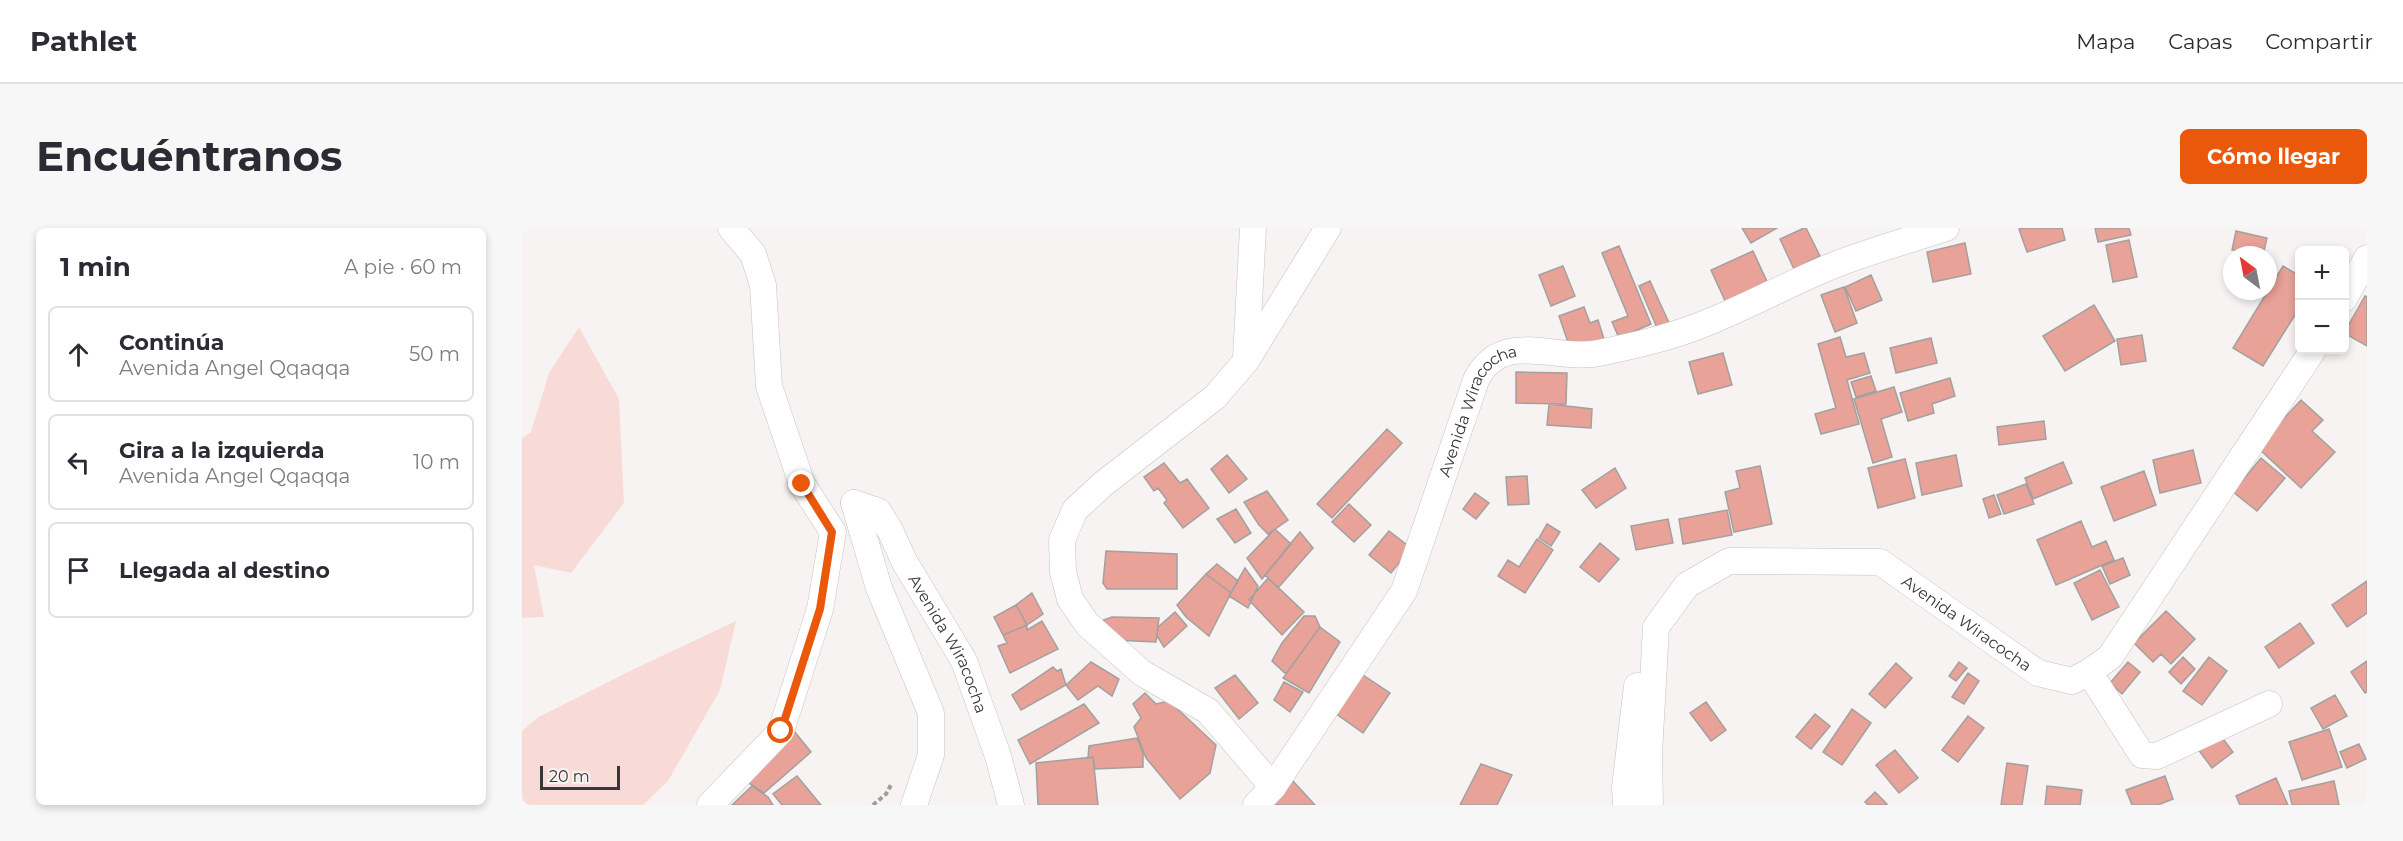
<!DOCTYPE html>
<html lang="es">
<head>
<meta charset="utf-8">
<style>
  :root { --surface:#fff; --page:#f7f7f7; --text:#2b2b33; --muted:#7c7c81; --line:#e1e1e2; --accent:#ea580c }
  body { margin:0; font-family:Montserrat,sans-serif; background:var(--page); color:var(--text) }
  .controls { position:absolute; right:18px; top:18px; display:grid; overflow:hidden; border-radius:9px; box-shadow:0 3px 9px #0003 }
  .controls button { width:54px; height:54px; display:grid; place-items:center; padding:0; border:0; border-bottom:2px solid var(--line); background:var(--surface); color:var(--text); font:30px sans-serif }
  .compass { position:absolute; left:1701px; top:18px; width:54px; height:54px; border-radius:50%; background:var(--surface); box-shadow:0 3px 9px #0003; rotate:328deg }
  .scale { position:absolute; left:18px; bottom:15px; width:80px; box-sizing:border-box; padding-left:6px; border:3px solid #383737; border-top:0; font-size:16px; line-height:21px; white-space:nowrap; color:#383737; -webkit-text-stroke:4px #f7f3f2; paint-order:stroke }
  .stop { position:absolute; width:18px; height:18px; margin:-14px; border:4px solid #ea580c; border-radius:50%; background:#fff }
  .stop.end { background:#ea580c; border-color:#fff; box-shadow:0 2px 6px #0008 }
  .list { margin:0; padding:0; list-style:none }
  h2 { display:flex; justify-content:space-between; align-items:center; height:78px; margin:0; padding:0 24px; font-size:26px }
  h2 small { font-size:20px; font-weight:400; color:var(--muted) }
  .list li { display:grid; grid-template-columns:39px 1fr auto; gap:18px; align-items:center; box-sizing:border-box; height:96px; margin:0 12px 12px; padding:0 12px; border:2px solid var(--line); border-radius:9px }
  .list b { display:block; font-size:22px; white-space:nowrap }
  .list p { margin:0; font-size:20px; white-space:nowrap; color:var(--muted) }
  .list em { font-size:20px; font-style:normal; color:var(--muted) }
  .icon { flex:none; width:33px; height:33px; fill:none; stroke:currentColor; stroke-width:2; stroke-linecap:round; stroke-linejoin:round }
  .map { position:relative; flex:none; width:1845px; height:577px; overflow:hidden; border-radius:9px }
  header { display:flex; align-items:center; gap:36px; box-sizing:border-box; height:84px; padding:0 30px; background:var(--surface); border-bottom:2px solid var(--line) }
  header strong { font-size:28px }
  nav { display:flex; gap:33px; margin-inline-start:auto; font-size:21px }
  .intro { display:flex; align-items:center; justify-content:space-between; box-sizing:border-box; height:144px; padding:0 36px }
  h1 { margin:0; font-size:42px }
  .button { padding:15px 27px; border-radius:9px; background:var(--accent); color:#fff; font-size:21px; font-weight:700 }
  main { display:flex; gap:36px; padding:0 36px }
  aside { flex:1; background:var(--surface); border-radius:9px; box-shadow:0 3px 9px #0003 }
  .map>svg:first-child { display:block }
</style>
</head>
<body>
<header>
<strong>Pathlet</strong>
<nav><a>Mapa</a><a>Capas</a><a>Compartir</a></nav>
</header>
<div class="intro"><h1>Encuéntranos</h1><a class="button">Cómo llegar</a></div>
<main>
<aside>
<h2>1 min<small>A pie · 60 m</small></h2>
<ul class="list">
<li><svg class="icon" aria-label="ahead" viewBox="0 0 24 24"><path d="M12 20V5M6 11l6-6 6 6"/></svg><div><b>Continúa</b><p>Avenida Angel Qqaqqa</p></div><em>50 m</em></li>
<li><svg class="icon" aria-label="left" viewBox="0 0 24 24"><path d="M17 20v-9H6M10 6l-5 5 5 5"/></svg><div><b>Gira a la izquierda</b><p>Avenida Angel Qqaqqa</p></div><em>10 m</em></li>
<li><svg class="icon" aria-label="arrive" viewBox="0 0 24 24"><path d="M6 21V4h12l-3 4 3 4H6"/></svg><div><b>Llegada al destino</b></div></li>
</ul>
</aside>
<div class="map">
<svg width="1845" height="577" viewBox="0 0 1845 577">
  <rect width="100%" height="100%" fill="#f7f3f2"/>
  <path fill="#f8dbd7" d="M 57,99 L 97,171 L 102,275 L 49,345 L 12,337 L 22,389 L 0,390 L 0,210 L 9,204 L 27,145 Z
    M 214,393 L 198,462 L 146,553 L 121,577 L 0,577 L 0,503 L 15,490 L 110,442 Z"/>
  <path fill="#e8a298" stroke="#a3a09f" stroke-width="1.5" d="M 1220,0 L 1255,0 L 1229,15 Z
    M 1282,0 L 1284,0 L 1298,28 L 1272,41 L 1258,11 Z
    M 1502,0 L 1540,0 L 1543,12 L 1505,24 L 1497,1 Z
    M 1573,0 L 1607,0 L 1609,7 L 1576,14 Z
    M 1714,3 L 1745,10 L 1741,27 L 1710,22 Z
    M 1607,12 L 1615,49 L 1591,54 L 1584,17 Z
    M 1443,15 L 1449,46 L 1411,54 L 1405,24 Z
    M 1097,18 L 1129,96 L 1097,110 L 1090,94 L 1106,88 L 1080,25 Z
    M 1231,23 L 1247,58 L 1205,77 L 1189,42 Z
    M 1041,38 L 1053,68 L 1029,78 L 1017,47 Z
    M 1761,38 L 1778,48 L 1778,79 L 1741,138 L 1711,120 Z
    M 1349,47 L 1360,72 L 1334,83 L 1323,59 Z
    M 1128,53 L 1148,97 L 1136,102 L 1117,58 Z
    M 1322,59 L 1335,95 L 1313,104 L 1299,67 Z
    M 1843,68 L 1845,69 L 1845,118 L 1822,105 Z
    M 1572,77 L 1593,113 L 1543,143 L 1521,108 Z
    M 1062,79 L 1068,95 L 1076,92 L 1082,111 L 1049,123 L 1037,88 Z
    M 1620,107 L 1624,133 L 1599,137 L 1595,111 Z
    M 1318,109 L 1324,129 L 1342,125 L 1348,145 L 1325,152 L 1337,196 L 1299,206 L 1293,186 L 1314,180 L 1296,116 Z
    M 1409,110 L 1415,135 L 1374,145 L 1368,120 Z
    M 1201,125 L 1210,157 L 1176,166 L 1167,134 Z
    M 994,144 L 1045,145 L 1044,176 L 994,175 Z
    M 1349,148 L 1354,163 L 1334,169 L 1329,154 Z
    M 1428,150 L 1433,168 L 1410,176 L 1412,185 L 1386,193 L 1378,165 Z
    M 1372,159 L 1380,184 L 1359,191 L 1370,229 L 1351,235 L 1332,171 Z
    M 1779,172 L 1801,192 L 1790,203 L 1813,224 L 1779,260 L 1735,219 Z
    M 1027,176 L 1070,181 L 1069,200 L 1025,197 Z
    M 1522,193 L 1524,211 L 1477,217 L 1475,199 Z
    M 865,201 L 880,215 L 810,290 L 795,276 Z
    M 1671,222 L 1679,255 L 1638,265 L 1631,232 Z
    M 705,227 L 725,251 L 707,265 L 689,241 Z
    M 1434,227 L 1440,258 L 1400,267 L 1394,235 Z
    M 1739,230 L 1763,250 L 1735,283 L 1711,264 Z
    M 1383,231 L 1393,270 L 1356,280 L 1346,240 Z
    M 1541,234 L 1550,255 L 1511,271 L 1503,250 Z
    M 642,235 L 658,255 L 665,251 L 687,280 L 661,300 L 642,275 L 645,272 L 636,260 L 632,263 L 622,249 Z
    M 1238,238 L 1250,296 L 1212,304 L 1203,264 L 1218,260 L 1214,243 Z
    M 1093,240 L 1104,260 L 1074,280 L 1060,262 Z
    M 1622,243 L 1634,277 L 1592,293 L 1579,259 Z
    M 1005,248 L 1007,276 L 986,277 L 984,249 Z
    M 1504,256 L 1512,276 L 1482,286 L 1475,267 Z
    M 745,263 L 766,292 L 746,306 L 737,297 L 722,274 Z
    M 953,265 L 967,275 L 954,291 L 941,281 Z
    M 1472,267 L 1479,286 L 1467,290 L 1461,271 Z
    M 827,276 L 849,297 L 832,314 L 810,294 Z
    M 714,281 L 729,305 L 713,315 L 695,291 Z
    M 1205,282 L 1210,307 L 1161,316 L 1157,291 Z
    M 1146,291 L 1151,315 L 1114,322 L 1109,298 Z
    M 1559,293 L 1570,319 L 1584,313 L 1592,332 L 1534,357 L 1515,312 Z
    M 1025,296 L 1038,304 L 1029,318 L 1017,310 Z
    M 753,301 L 769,316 L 740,351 L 725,330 Z
    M 867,303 L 889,320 L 869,345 L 847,327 Z
    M 778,304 L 791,320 L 756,360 L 743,347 Z
    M 1015,311 L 1031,322 L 1003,365 L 976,348 L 986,332 L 997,339 Z
    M 1078,315 L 1097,331 L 1077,354 L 1058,339 Z
    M 584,323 L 655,326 L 655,361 L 585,361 L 581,355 Z
    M 1601,330 L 1608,347 L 1588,356 L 1580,338 Z
    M 695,336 L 716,353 L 709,365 L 684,346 Z
    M 723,340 L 736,358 L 726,380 L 707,368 Z
    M 1578,342 L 1597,379 L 1570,392 L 1552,355 Z
    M 684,346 L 709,365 L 687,408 L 664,389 L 655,377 Z
    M 746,350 L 782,384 L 760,407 L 727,372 Z
    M 1845,353 L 1845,385 L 1825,399 L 1810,377 Z
    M 510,365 L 521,386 L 505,397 L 494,377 Z
    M 494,377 L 505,397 L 481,407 L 472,389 Z
    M 1644,383 L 1673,411 L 1649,436 L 1639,426 L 1631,434 L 1612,415 Z
    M 653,384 L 665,398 L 642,419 L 635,408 L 636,399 Z
    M 782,388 L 793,388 L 798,399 L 764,446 L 750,433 L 760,415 Z
    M 590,389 L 637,390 L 634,414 L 591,412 L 576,394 Z
    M 520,393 L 536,421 L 488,445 L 476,418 L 485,415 L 481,407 L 505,397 L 505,402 Z
    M 1778,395 L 1792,415 L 1757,440 L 1743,419 Z
    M 798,399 L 818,414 L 787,465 L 761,450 Z
    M 1661,429 L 1673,441 L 1659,456 L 1647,444 Z
    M 1687,429 L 1705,443 L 1680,477 L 1661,463 Z
    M 1845,433 L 1845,464 L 1843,465 L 1829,444 Z
    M 569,434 L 597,451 L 590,468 L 576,458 L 556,472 L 544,457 Z
    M 1437,434 L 1445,440 L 1434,453 L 1427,448 Z
    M 1606,434 L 1618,444 L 1600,466 L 1588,455 Z
    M 1374,435 L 1390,450 L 1363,480 L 1347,466 Z
    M 531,439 L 535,443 L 539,441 L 544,457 L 499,482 L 490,467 Z
    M 838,445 L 868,465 L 841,505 L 813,485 Z
    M 1446,445 L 1457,453 L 1442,476 L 1430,469 Z
    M 713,447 L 736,475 L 717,491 L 693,460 Z
    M 762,454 L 781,464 L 768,484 L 752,472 Z
    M 623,465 L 634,476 L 647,473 L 694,517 L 688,545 L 658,571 L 624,530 L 612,499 L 619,490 L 611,476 Z
    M 1813,467 L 1825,488 L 1801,501 L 1789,480 Z
    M 1184,474 L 1204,502 L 1189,513 L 1168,485 Z
    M 562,476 L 577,495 L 508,536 L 496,512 Z
    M 1330,481 L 1349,495 L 1320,537 L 1301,524 Z
    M 1293,486 L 1308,498 L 1289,521 L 1274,509 Z
    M 1446,488 L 1462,500 L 1436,534 L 1420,522 Z
    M 1807,501 L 1820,539 L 1780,552 L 1767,514 Z
    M 272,503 L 289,524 L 242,565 L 219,550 Z
    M 1696,504 L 1711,524 L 1690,540 L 1675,520 Z
    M 615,510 L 621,525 L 621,539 L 573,541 L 571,529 L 566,530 L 567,518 Z
    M 1837,516 L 1844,531 L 1825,540 L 1818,524 Z
    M 1373,522 L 1396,550 L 1377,565 L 1354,537 Z
    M 571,529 L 576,577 L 516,577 L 514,535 Z
    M 1485,535 L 1506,538 L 1500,577 L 1479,577 Z
    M 959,536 L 990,547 L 975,577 L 938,577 Z
    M 275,548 L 299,577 L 260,577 L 251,566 Z
    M 1643,548 L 1651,571 L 1636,577 L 1610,577 L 1604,562 Z
    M 1754,550 L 1766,577 L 1718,577 L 1714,568 Z
    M 770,552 L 793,577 L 753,577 L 752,575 Z
    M 1812,553 L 1817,577 L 1770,577 L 1767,563 Z
    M 230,558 L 246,569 L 251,577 L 210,577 Z
    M 1525,558 L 1560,562 L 1558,577 L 1523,577 Z
    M 1353,564 L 1365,576 L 1364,577 L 1346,577 L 1343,574 Z"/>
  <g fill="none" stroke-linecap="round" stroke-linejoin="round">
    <g stroke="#c5c1c1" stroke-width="27">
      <g id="minor">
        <path d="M 1822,71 L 1845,30"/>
        <path d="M 724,130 L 731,0"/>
        <path id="s1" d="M 332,275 L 356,283 L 368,302 L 382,333 L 442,433 L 476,528 L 489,577"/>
        <path d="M 332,275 L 357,360 L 409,485 L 409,527 L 392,577"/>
        <path d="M 1567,444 L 1620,527 L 1635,528 L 1747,476"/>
        <path d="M 751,559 L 686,483 L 620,445 L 565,396 L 548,371 L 541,344 L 540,312 L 553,282 L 581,256 L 693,169 L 724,133 L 806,0"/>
        <path d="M 188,577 L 259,503 L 298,381 L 311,304 L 280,256 L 247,158 L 241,57 L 231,26 L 209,0"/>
        <path id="s2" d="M 734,577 L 751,559 L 882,363 L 954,152 C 980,100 1033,134 1077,125 C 1110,118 1142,111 1174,99 C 1222,81 1267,55 1315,36 C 1351,22 1388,12 1424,0"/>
        <path d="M 1104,577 L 1103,559 L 1115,458"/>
        <path id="s3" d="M 1128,577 L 1127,526 L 1134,399 L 1165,357 L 1207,333 L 1358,334 L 1516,445 L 1550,453 L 1567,444 L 1588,429 L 1791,122"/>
      </g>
    </g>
    <path stroke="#a09d9c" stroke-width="4" stroke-dasharray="4.5 3" stroke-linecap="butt" d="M 351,577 L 364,566 L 370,555"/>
    <use href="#minor" stroke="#fff" stroke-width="26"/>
  </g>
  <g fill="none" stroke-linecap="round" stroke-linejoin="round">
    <path stroke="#ea580c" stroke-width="8" d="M 259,503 L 298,381 L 310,304 L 280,256"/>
  </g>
  <g text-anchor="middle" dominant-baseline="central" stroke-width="6" stroke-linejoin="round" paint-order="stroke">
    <g font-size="16" fill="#383737" stroke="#f7f3f2">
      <text stroke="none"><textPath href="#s2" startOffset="459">Avenida Wiracocha</textPath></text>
      <text stroke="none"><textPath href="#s3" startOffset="536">Avenida Wiracocha</textPath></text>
      <text stroke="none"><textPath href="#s1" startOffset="176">Avenida Wiracocha</textPath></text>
    </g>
  </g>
</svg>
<div class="controls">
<button>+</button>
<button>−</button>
</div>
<svg class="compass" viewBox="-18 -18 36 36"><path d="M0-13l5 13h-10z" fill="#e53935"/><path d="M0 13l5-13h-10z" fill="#7c7c81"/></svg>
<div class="scale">20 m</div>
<div class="stop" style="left:259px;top:503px"></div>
<div class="stop end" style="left:280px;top:256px"></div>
</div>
</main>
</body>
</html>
